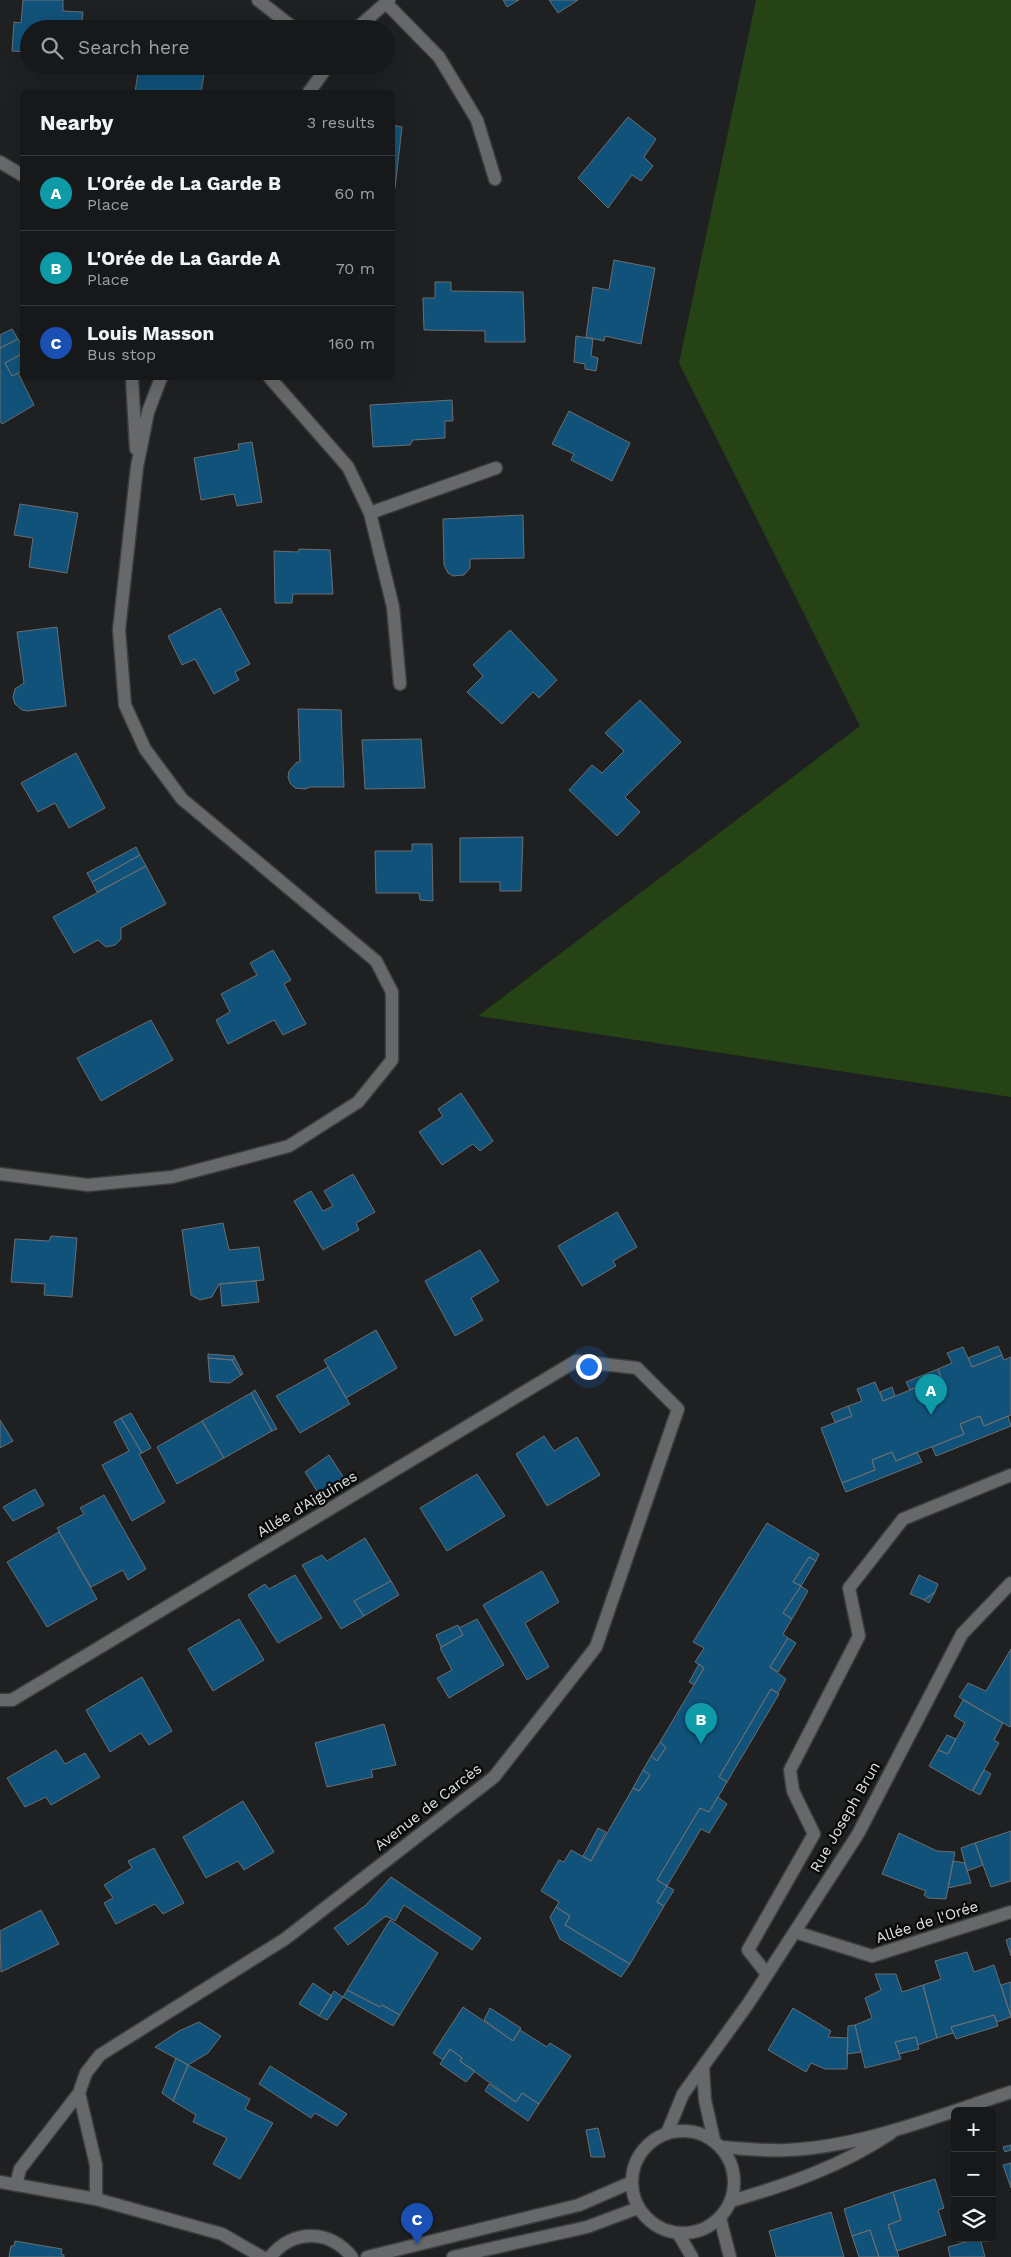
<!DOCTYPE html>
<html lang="en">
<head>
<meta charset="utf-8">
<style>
  :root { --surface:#16181a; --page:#232527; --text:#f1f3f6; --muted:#9ea0a2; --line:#353739; --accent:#db2777 }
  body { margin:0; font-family:"Work Sans",sans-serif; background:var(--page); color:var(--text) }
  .controls { position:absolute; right:15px; bottom:15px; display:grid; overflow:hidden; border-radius:8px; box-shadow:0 5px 20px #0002 }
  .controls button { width:45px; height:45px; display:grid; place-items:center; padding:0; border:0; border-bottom:1px solid var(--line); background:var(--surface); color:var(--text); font:25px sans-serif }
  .you { position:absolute; left:588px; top:1366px; width:18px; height:18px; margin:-12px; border:4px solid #fff; border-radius:50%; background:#1a73e8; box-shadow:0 0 0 8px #1a73e833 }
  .badge { display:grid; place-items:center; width:32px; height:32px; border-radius:50%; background:var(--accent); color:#fff; font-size:16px; font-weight:700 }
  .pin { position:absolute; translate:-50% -41px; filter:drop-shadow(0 1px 2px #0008) }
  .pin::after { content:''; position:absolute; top:26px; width:18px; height:15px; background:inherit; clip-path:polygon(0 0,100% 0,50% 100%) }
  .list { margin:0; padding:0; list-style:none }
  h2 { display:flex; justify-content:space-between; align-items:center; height:65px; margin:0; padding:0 20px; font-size:21px }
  h2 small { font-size:16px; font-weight:400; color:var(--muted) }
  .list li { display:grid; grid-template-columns:32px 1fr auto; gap:15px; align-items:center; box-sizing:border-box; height:75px; padding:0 20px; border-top:1px solid var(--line) }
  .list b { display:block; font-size:19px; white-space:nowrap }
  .list p { margin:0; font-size:16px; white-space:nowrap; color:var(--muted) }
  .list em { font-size:16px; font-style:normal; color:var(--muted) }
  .icon { flex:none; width:28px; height:28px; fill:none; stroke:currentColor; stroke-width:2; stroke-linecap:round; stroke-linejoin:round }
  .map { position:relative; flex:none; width:1011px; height:2257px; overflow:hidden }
  .search { position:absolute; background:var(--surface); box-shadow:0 5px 20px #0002; left:20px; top:20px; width:375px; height:55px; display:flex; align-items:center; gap:12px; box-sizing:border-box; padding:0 18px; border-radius:28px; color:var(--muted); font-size:19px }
  .panel { position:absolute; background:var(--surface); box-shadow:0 5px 20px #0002; left:20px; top:90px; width:375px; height:290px; border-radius:8px }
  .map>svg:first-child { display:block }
</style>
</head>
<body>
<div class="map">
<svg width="1011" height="2257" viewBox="0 0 1011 2257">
  <rect width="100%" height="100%" fill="#1e2022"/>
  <path fill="#254314" d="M 756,0 L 1011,0 L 1011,1097 L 478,1016 L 860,726 L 679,363 Z"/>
  <path fill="#11527a" stroke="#6b6e70" d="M 23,0 L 63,0 L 63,11 L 83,12 L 81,29 L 29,29 L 29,52 L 12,51 L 14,22 L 21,23 Z
    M 503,0 L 519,0 L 507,7 Z
    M 549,0 L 578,0 L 558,13 Z
    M 114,24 L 121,29 L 111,29 Z
    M 44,66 L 78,66 L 77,74 L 43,72 Z
    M 139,66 L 193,66 L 205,68 L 201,92 L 135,92 Z
    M 628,117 L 656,139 L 644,157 L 653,166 L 641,181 L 632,175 L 608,208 L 578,178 Z
    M 392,125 L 402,127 L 395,188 L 392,188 Z
    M 614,260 L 655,268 L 641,344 L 605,336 L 604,341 L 586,337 L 593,287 L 609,290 Z
    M 435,282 L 451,282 L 451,291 L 523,292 L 525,342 L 485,342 L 485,331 L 424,330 L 423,298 L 435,298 Z
    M 12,329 L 18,339 L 0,348 L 0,335 Z
    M 576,336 L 593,339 L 591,356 L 598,358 L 596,371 L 585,369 L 585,364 L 574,362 Z
    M 18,339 L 21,344 L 20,355 L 5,363 L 12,376 L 18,373 L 34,405 L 2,424 L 0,421 L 0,348 Z
    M 20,355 L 22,360 L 22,371 L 12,376 L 5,363 Z
    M 452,400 L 453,421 L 445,421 L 445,438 L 413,440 L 410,445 L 373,447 L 370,405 Z
    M 569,411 L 630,443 L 612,481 L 571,460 L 574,454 L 552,444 Z
    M 252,442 L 262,502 L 237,506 L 234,494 L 201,500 L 194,458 L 239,450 L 238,444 Z
    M 20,504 L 78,513 L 67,573 L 29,567 L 33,538 L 14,535 Z
    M 523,515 L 524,558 L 470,559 L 470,568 L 464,575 L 453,576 L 448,573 L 444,565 L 443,519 Z
    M 299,549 L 330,550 L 333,594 L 293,594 L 292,603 L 275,603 L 274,551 L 298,552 Z
    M 220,608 L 250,664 L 235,672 L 239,680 L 214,694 L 195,659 L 182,665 L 168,636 Z
    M 57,627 L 66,706 L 27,711 L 22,710 L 15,704 L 13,697 L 15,689 L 24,683 L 17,632 Z
    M 510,630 L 557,680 L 539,698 L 533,692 L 502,724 L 467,692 L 483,676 L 473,665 Z
    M 640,700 L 681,742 L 625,797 L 640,812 L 617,836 L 569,790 L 592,765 L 602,773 L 624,751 L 605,733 Z
    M 298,709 L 341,710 L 344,787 L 310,787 L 305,789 L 295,788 L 290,783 L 288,777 L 289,771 L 297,762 L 300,762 Z
    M 421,739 L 425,788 L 365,789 L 362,740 Z
    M 76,753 L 105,808 L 69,828 L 55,803 L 38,812 L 21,783 Z
    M 523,837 L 521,891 L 500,891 L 500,882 L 460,882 L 460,838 Z
    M 412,844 L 432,844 L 433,901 L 420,900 L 419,893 L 376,893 L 375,851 L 412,851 Z
    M 136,847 L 140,855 L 92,882 L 87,873 Z
    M 140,855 L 146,866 L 97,892 L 92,882 Z
    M 146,866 L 166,904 L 121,928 L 121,939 L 115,945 L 106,947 L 98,940 L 74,953 L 53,917 Z
    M 273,950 L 291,980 L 284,984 L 306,1024 L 283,1035 L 274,1020 L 228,1044 L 216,1020 L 230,1012 L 221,994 L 257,975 L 250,963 Z
    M 151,1020 L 173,1060 L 101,1101 L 77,1058 Z
    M 461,1093 L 493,1141 L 480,1151 L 473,1144 L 442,1165 L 419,1132 L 443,1116 L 438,1109 Z
    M 353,1174 L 375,1212 L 356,1223 L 359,1230 L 323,1250 L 294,1201 L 311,1191 L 323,1211 L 333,1206 L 324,1191 Z
    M 617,1212 L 637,1247 L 613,1261 L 616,1266 L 582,1286 L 558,1246 Z
    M 223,1223 L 229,1250 L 259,1247 L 264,1280 L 219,1284 L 212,1297 L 200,1300 L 191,1295 L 182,1230 Z
    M 51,1236 L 77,1238 L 72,1297 L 44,1295 L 45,1284 L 11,1282 L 15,1239 L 49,1241 Z
    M 480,1250 L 499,1281 L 471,1298 L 483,1320 L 455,1336 L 425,1281 Z
    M 256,1281 L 259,1302 L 222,1306 L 220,1284 Z
    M 376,1330 L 397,1368 L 346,1398 L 324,1360 Z
    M 998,1346 L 1002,1355 L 972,1367 L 968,1358 Z
    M 963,1347 L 972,1367 L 1002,1355 L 1004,1360 L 1011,1357 L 1011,1415 L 984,1426 L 980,1416 L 960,1424 L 964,1434 L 896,1461 L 892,1452 L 872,1460 L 875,1470 L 842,1483 L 821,1428 L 852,1416 L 848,1406 L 862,1401 L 857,1389 L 875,1382 L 883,1401 L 910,1390 L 941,1377 L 938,1369 L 952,1363 L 947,1353 Z
    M 208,1354 L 234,1356 L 235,1358 L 232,1360 L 208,1358 Z
    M 208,1358 L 232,1360 L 241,1375 L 230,1383 L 210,1382 Z
    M 235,1358 L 243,1374 L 241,1375 L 232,1360 Z
    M 328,1367 L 350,1404 L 300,1433 L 276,1396 Z
    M 938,1369 L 941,1377 L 910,1390 L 906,1382 Z
    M 892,1387 L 895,1396 L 883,1401 L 880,1392 Z
    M 255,1390 L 277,1429 L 272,1431 L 251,1393 Z
    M 251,1393 L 272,1431 L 224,1458 L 202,1421 Z
    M 848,1406 L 852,1416 L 835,1422 L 831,1413 Z
    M 131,1413 L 151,1448 L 142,1453 L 121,1418 Z
    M 980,1416 L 984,1426 L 1008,1416 L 1011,1426 L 936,1456 L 932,1447 L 964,1434 L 960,1424 Z
    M 121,1418 L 142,1453 L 139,1454 L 165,1502 L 132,1521 L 102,1465 L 129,1451 L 114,1422 Z
    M 0,1420 L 13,1441 L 0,1448 Z
    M 202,1421 L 224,1458 L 177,1484 L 157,1447 Z
    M 544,1436 L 554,1451 L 577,1437 L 600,1475 L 547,1506 L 516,1454 Z
    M 892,1452 L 896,1461 L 917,1452 L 922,1462 L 846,1492 L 842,1483 L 875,1470 L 872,1460 Z
    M 329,1455 L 344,1478 L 319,1494 L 305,1472 Z
    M 477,1474 L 505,1516 L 447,1551 L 420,1508 Z
    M 35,1489 L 44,1505 L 13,1521 L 3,1507 Z
    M 104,1495 L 146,1569 L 128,1580 L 123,1570 L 91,1587 L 57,1528 L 84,1514 L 80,1508 Z
    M 767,1523 L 819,1554 L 816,1561 L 809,1557 L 793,1582 L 801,1586 L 783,1613 L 792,1619 L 783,1634 L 788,1638 L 770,1667 L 786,1679 L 778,1693 L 771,1689 L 719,1777 L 727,1782 L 709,1812 L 700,1808 L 657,1880 L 667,1886 L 657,1902 L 664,1906 L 630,1964 L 565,1925 L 570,1916 L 556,1907 L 559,1902 L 541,1891 L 559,1860 L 564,1862 L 571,1850 L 591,1861 L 633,1788 L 639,1791 L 650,1775 L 643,1770 L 651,1756 L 657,1761 L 666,1747 L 660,1742 L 704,1668 L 695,1662 L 704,1648 L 693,1642 Z
    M 59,1532 L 97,1599 L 47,1627 L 7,1562 Z
    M 365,1538 L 391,1581 L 354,1601 L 364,1616 L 341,1629 L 302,1565 L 322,1555 L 327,1561 Z
    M 809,1557 L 816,1561 L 801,1586 L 793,1582 Z
    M 542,1571 L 559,1602 L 525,1623 L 549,1667 L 527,1680 L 483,1605 Z
    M 295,1575 L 322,1618 L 278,1643 L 248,1595 L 265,1584 L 269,1589 Z
    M 919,1575 L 938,1584 L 935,1592 L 924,1600 L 910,1594 Z
    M 391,1581 L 399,1595 L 364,1616 L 354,1601 Z
    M 801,1586 L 808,1591 L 792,1619 L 783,1613 Z
    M 935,1592 L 929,1603 L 924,1600 Z
    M 239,1619 L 264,1660 L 213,1691 L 188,1649 Z
    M 477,1619 L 504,1665 L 449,1698 L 437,1678 L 452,1670 L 440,1648 L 463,1635 L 459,1628 Z
    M 458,1625 L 463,1635 L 441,1647 L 436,1635 Z
    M 788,1638 L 796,1643 L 778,1672 L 770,1667 Z
    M 1011,1649 L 1011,1725 L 1010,1727 L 959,1697 L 968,1683 L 986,1691 Z
    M 699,1664 L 704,1668 L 694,1685 L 689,1682 Z
    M 142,1677 L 172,1731 L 149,1745 L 141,1733 L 110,1752 L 86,1710 Z
    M 771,1689 L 779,1694 L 727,1782 L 719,1777 Z
    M 963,1700 L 1003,1723 L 994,1740 L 999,1743 L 972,1791 L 929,1766 L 938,1750 L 948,1754 L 956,1739 L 965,1723 L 954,1716 Z
    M 384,1724 L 396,1765 L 371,1770 L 373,1777 L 327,1787 L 315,1743 Z
    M 947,1735 L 956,1739 L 948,1754 L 938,1750 Z
    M 660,1742 L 666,1747 L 657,1761 L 651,1756 Z
    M 56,1750 L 65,1764 L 85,1753 L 100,1777 L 51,1805 L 46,1797 L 25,1807 L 7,1778 Z
    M 643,1770 L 650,1775 L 639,1791 L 633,1788 Z
    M 984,1770 L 991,1774 L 980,1795 L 973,1791 Z
    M 718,1797 L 727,1804 L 709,1833 L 701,1829 L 667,1886 L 657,1880 L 700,1808 L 709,1812 Z
    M 243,1801 L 274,1852 L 244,1870 L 238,1861 L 206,1878 L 183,1837 Z
    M 598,1828 L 606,1832 L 591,1861 L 583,1856 Z
    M 1011,1831 L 1011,1881 L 991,1887 L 975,1843 Z
    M 899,1833 L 937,1851 L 955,1852 L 946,1899 L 928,1898 L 924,1895 L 926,1891 L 882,1874 Z
    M 975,1843 L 983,1865 L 967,1871 L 961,1848 Z
    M 154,1848 L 184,1903 L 163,1914 L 155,1904 L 116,1924 L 104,1903 L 113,1898 L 104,1885 L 132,1868 L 128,1861 Z
    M 953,1861 L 965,1863 L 971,1883 L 948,1888 Z
    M 391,1877 L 481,1938 L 472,1950 L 404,1905 L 395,1921 L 386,1916 L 348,1945 L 334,1928 L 366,1905 Z
    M 667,1886 L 674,1890 L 664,1906 L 657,1902 Z
    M 556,1907 L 570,1916 L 565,1925 L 630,1964 L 621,1977 L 560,1939 L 550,1917 Z
    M 41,1910 L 59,1944 L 1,1972 L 0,1931 Z
    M 390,1920 L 438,1953 L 400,2015 L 382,2005 L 380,2007 L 347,1990 Z
    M 1011,1938 L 1011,1956 L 1006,1940 Z
    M 967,1952 L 974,1972 L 994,1965 L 1011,2017 L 997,2022 L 994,2015 L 951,2027 L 953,2033 L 937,2038 L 923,1985 L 941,1979 L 935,1961 Z
    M 875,1974 L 896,1974 L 902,1992 L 923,1985 L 937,2038 L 918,2045 L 916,2037 L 895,2042 L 901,2059 L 865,2068 L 855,2025 L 872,2018 L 865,1998 L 881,1990 Z
    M 1011,1982 L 1011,2017 L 1001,1985 Z
    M 313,1983 L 332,1996 L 319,2016 L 299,2004 Z
    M 347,1990 L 380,2007 L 382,2005 L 400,2015 L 393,2026 L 343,1997 Z
    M 334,1991 L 343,1997 L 327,2020 L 319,2016 Z
    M 463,2007 L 513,2041 L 520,2030 L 547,2047 L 550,2043 L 571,2056 L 539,2104 L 522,2093 L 516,2102 L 460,2061 L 462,2058 L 450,2049 L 443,2060 L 433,2053 Z
    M 490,2008 L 521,2028 L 513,2041 L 484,2020 Z
    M 793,2008 L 831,2031 L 828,2037 L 848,2038 L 847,2069 L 825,2069 L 811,2063 L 806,2072 L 768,2050 Z
    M 994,2015 L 998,2026 L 956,2039 L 951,2027 Z
    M 199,2022 L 221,2036 L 208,2053 L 188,2065 L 155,2047 L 179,2031 Z
    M 855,2025 L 861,2052 L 847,2054 L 848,2026 Z
    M 916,2037 L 919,2049 L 899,2054 L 895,2042 Z
    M 450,2049 L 462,2058 L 460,2061 L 475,2071 L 466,2082 L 440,2064 Z
    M 176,2058 L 188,2065 L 173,2101 L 162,2093 Z
    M 188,2065 L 250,2099 L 245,2109 L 273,2123 L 240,2179 L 213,2164 L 227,2138 L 193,2122 L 196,2115 L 173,2101 Z
    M 270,2066 L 347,2114 L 337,2126 L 315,2113 L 311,2118 L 259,2084 Z
    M 489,2084 L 516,2102 L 522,2093 L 539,2104 L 528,2121 L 485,2091 Z
    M 598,2128 L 605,2157 L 591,2157 L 586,2130 Z
    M 1011,2145 L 1011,2150 L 1005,2152 L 1003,2147 Z
    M 1011,2163 L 1011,2188 L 1003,2165 Z
    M 935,2179 L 944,2208 L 938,2210 L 946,2235 L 897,2251 L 888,2225 L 901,2220 L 893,2192 Z
    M 893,2192 L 901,2220 L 888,2225 L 899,2257 L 879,2257 L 870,2230 L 852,2236 L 844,2209 Z
    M 831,2212 L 844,2257 L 776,2257 L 769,2231 Z
    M 870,2230 L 879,2257 L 859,2257 L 852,2236 Z
    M 980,2238 L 985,2257 L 950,2257 L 948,2247 Z
    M 15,2241 L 62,2249 L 61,2254 L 64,2255 L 64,2257 L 9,2257 L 11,2246 L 14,2246 Z"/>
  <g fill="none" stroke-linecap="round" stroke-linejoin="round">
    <g stroke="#3c3d3e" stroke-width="15">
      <path id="service" d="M 258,0 L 295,29
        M 370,513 L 496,468"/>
    </g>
    <g stroke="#3c3d3e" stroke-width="15">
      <path id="minor" d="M 386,3 L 439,57 L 477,120 L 495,179
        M 356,29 L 389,0
        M 309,92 L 328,66
        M 270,378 L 348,467 L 370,513 L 393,607 L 400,684
        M 0,1700 L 12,1700 L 576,1361 L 637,1368 L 678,1409 L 596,1647 L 494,1777 L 285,1939 L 100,2055 L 86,2073 L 79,2093 L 20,2169 L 16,2185
        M 795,1932 L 872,1956 L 1011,1912
        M 767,1974 L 748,1950 L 814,1834 L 793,1791 L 790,1770 L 859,1636 L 849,1588 L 903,1519 L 1011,1475
        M 703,2068 L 705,2100 L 714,2140
        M 79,2093 L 96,2165 L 96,2199
        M 667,2133 L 683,2094 L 748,2004 L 858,1834 L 962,1634 L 1011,1583
        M 720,2218 L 730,2257
        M 678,2233 L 692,2257"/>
    </g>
    <g stroke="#3c3d3e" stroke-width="15">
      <path id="tertiary" d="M 0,162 L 22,175
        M 132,378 L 136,449
        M 0,1174 L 88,1185 L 172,1177 L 289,1146 L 358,1102 L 392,1060 L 392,992 L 376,961 L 182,799 L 145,749 L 125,705 L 119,630 L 137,467 L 148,412 L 161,378
        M632 2182a51 51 0 1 1 102 0a51 51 0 1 1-102 0Z
        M 722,2147 C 743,2149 765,2151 787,2150 C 862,2147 940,2115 1011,2092
        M 0,2182 L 96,2199 L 222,2234 L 262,2257
        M 731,2201 C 787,2185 842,2166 891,2133
        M 270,2257 C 293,2229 329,2229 352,2257
        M 367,2257 L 579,2205 L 632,2182
        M 453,2257 L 587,2227 L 638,2208"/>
    </g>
    <use href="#service" stroke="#66686a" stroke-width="12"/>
    <use href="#minor" stroke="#66686a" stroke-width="12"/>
    <use href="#tertiary" stroke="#66686a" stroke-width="12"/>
  </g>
  <g text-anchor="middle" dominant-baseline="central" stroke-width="5" stroke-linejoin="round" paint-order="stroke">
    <g font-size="15" fill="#dfe0e1" stroke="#090a0a">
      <text transform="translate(307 1504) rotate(-31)">Allée d'Aiguines</text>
      <text transform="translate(428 1807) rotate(-38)">Avenue de Carcès</text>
      <text transform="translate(845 1817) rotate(-60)">Rue Joseph Brun</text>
      <text transform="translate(927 1922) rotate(-18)">Allée de l'Orée</text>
    </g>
  </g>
</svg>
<div class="controls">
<button>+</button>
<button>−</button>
<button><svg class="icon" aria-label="layers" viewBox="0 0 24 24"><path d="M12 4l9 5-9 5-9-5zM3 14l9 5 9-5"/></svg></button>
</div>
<div class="you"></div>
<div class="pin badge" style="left:931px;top:1415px;background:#0f9aa8">A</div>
<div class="pin badge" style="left:701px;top:1744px;background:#0f9aa8">B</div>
<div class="pin badge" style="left:417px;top:2244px;background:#1a4fb4">C</div>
<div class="search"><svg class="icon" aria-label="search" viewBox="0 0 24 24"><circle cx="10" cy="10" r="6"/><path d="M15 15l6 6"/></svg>Search here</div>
<section class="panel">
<h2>Nearby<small>3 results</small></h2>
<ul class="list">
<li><span class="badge" style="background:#0f9aa8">A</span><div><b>L'Orée de La Garde B</b><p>Place</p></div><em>60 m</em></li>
<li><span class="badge" style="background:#0f9aa8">B</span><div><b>L'Orée de La Garde A</b><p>Place</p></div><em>70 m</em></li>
<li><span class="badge" style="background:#1a4fb4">C</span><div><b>Louis Masson</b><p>Bus stop</p></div><em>160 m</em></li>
</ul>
</section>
</div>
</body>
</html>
